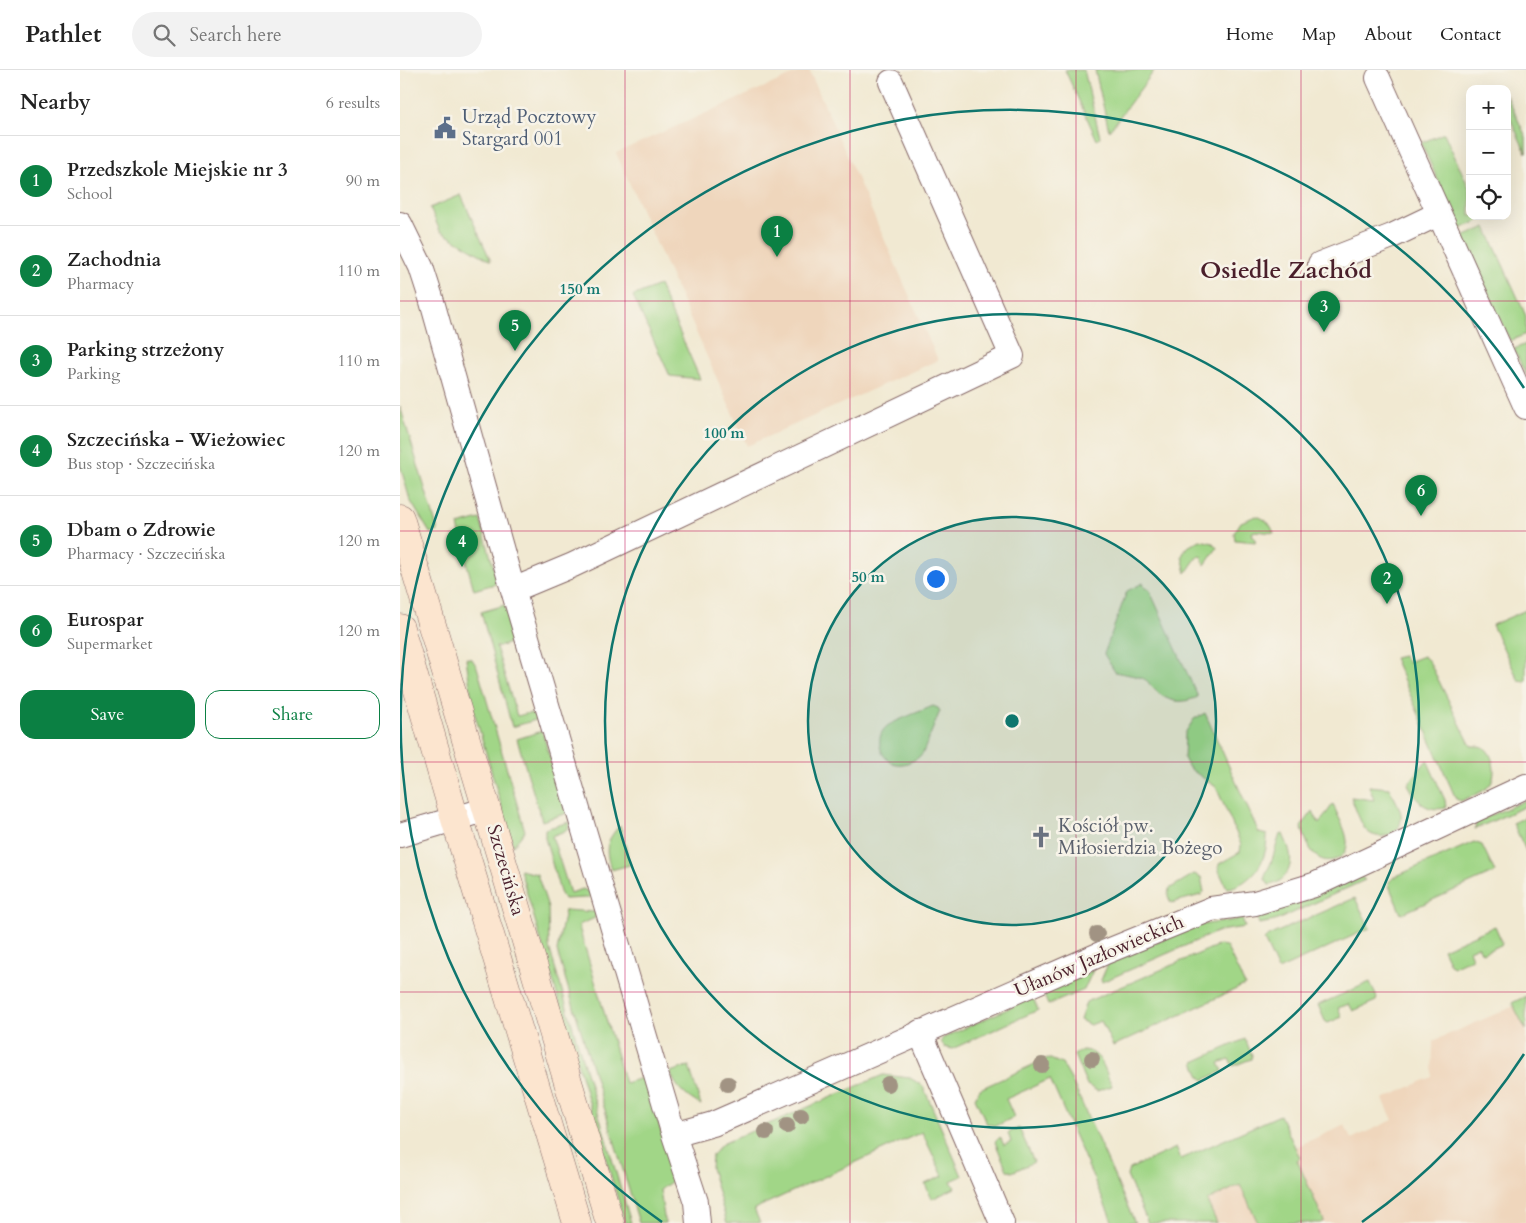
<!DOCTYPE html>
<html lang="en">
<head>
<meta charset="utf-8">
<style>
  :root { --surface:#fff; --page:#f2f2f2; --text:#222; --muted:#767676; --line:#e0e0e0; --accent:#0b8043 }
  body { margin:0; font-family:Cardo,serif; background:var(--page); color:var(--text) }
  .controls { position:absolute; right:15px; top:15px; display:grid; overflow:hidden; border-radius:10px; box-shadow:0 5px 20px #0002 }
  .controls button { width:45px; height:45px; display:grid; place-items:center; padding:0; border:0; border-bottom:1px solid var(--line); background:var(--surface); color:var(--text); font:25px sans-serif }
  .you { position:absolute; left:535px; top:508px; width:18px; height:18px; margin:-12px; border:4px solid #fff; border-radius:50%; background:#1a73e8; box-shadow:0 0 0 8px #1a73e833 }
  .badge { display:grid; place-items:center; width:32px; height:32px; border-radius:50%; background:var(--accent); color:#fff; font-size:16px; font-weight:700 }
  .pin { position:absolute; translate:-50% -41px; filter:drop-shadow(0 1px 2px #0008) }
  .pin::after { content:''; position:absolute; top:26px; width:18px; height:15px; background:inherit; clip-path:polygon(0 0,100% 0,50% 100%) }
  .list { margin:0; padding:0; list-style:none }
  h2 { display:flex; justify-content:space-between; align-items:center; height:65px; margin:0; padding:0 20px; font-size:21px }
  h2 small { font-size:16px; font-weight:400; color:var(--muted) }
  .list li { display:grid; grid-template-columns:32px 1fr auto; gap:15px; align-items:center; box-sizing:border-box; height:90px; padding:0 20px; border-top:1px solid var(--line) }
  .list b { display:block; font-size:19px; white-space:nowrap }
  .list p { margin:0; font-size:16px; white-space:nowrap; color:var(--muted) }
  .list em { font-size:16px; font-style:normal; color:var(--muted) }
  .actions { display:flex; gap:10px; padding:15px 20px }
  .actions a { flex:1; padding:11px 0; border:1px solid var(--accent); border-radius:15px; text-align:center; font-size:18px; color:var(--accent) }
  .actions .main { background:var(--accent); color:#fff }
  .icon { flex:none; width:28px; height:28px; fill:none; stroke:currentColor; stroke-width:2; stroke-linecap:round; stroke-linejoin:round }
  .map { position:relative; flex:none; width:1126px; height:1153px; overflow:hidden }
  header { display:flex; align-items:center; gap:30px; box-sizing:border-box; height:70px; padding:0 25px; background:var(--surface); border-bottom:1px solid var(--line) }
  header strong { font-size:24px }
  nav { display:flex; gap:28px; margin-inline-start:auto; font-size:18px }
  .search { width:350px; height:45px; background:var(--page); display:flex; align-items:center; gap:12px; box-sizing:border-box; padding:0 18px; border-radius:28px; color:var(--muted); font-size:19px }
  main { display:flex }
  aside { flex:1; background:var(--surface) }
  .map>svg:first-child { display:block }
</style>
</head>
<body>
<header>
<strong>Pathlet</strong>
<div class="search"><svg class="icon" aria-label="search" viewBox="0 0 24 24"><circle cx="10" cy="10" r="6"/><path d="M15 15l6 6"/></svg>Search here</div>
<nav><a>Home</a><a>Map</a><a>About</a><a>Contact</a></nav>
</header>
<main>
<aside>
<h2>Nearby<small>6 results</small></h2>
<ul class="list">
<li><span class="badge">1</span><div><b>Przedszkole Miejskie nr 3</b><p>School</p></div><em>90 m</em></li>
<li><span class="badge">2</span><div><b>Zachodnia</b><p>Pharmacy</p></div><em>110 m</em></li>
<li><span class="badge">3</span><div><b>Parking strzeżony</b><p>Parking</p></div><em>110 m</em></li>
<li><span class="badge">4</span><div><b>Szczecińska - Wieżowiec</b><p>Bus stop · Szczecińska</p></div><em>120 m</em></li>
<li><span class="badge">5</span><div><b>Dbam o Zdrowie</b><p>Pharmacy · Szczecińska</p></div><em>120 m</em></li>
<li><span class="badge">6</span><div><b>Eurospar</b><p>Supermarket</p></div><em>120 m</em></li>
</ul>
<div class="actions"><a class="main">Save</a><a>Share</a></div>
</aside>
<div class="map">
<svg width="1126" height="1153" viewBox="0 0 1126 1153">
  <rect width="100%" height="100%" fill="#f7f3e8"/>
  <filter id="ink" filterUnits="userSpaceOnUse"><feTurbulence type="fractalNoise" baseFrequency=".02" numOctaves="2"/><feDisplacementMap in="SourceGraphic" scale="10" xChannelSelector="R" yChannelSelector="G"/><feConvolveMatrix kernelMatrix="1 2 1 2 8 2 1 2 1" color-interpolation-filters="sRGB"/></filter>
  <filter id="wash" filterUnits="userSpaceOnUse"><feTurbulence type="fractalNoise" baseFrequency=".0096" numOctaves="4" result="noise"/><feDisplacementMap in="SourceGraphic" scale="20" xChannelSelector="R" yChannelSelector="G"/><feGaussianBlur stdDeviation="1.12" result="paint"/><feColorMatrix in="noise" values="0 0 0 0 0 0 0 0 0 0 0 0 0 0 0 0 0 1.4 0 .05"/><feComposite in="paint" operator="in"/></filter>
  <g filter="url(#wash)">
    <rect width="100%" height="100%" fill="#f1e9d2"/>
    <path fill="#efd6bc" d="M 403,0 L 409,0 L 538,290 L 347,376 L 216,83 Z
      M 1126,931 L 1126,1153 L 760,1153 L 754,1140 L 945,1055 L 951,1069 L 993,1050 L 983,1029 L 1032,1007 L 1033,971 Z"/>
    <path fill="#a1d687" stroke="#767a59" d="M 665,0 L 684,0 L 700,67 L 697,70 Z
      M 695,0 L 752,0 L 754,1 L 709,61 Z
      M 1107,26 L 1126,67 L 1126,83 L 1107,42 Z
      M 1044,63 L 1070,120 L 1070,146 L 1082,146 L 1083,149 L 1060,159 L 1021,73 Z
      M 61,125 L 91,191 L 40,161 L 30,138 Z
      M 1086,157 L 1126,246 L 1126,264 L 1110,271 L 1063,167 Z
      M 259,215 L 300,309 L 270,306 L 233,226 Z
      M 1126,274 L 1126,305 L 1114,279 Z
      M 0,336 L 38,461 L 30,463 L 10,430 L 0,395 Z
      M 856,446 C 866,449 870,453 874,463 L 855,461 L 852,463 L 856,472 L 835,470 L 834,463 L 841,452 Z
      M 80,449 L 98,513 L 74,520 L 65,487 L 73,484 L 68,467 L 61,468 L 58,455 Z
      M 800,470 L 813,473 L 817,478 L 805,495 L 801,486 L 797,487 L 786,503 L 782,486 L 786,478 Z
      M 743,513 L 745,518 L 749,519 L 798,627 C 781,634 768,633 754,619 C 751,617 749,612 746,610 C 740,606 723,604 715,602 L 704,584 L 727,521 Z
      M 105,535 C 107,544 117,563 111,571 C 108,575 100,576 96,577 L 117,646 C 128,644 130,640 139,649 L 112,657 L 81,542 Z
      M 1126,540 L 1126,612 L 1119,611 L 1092,555 Z
      M 1003,586 L 1008,592 L 1023,586 L 1029,591 L 1071,676 C 1075,676 1079,676 1083,677 C 1094,683 1098,707 1089,716 C 1082,723 1069,727 1061,731 L 1056,729 L 994,588 Z
      M 66,588 L 72,589 L 77,597 L 125,761 L 113,776 L 73,638 Z
      M 533,636 L 538,638 L 540,641 L 522,685 C 514,691 502,697 493,693 C 479,687 475,667 486,657 C 491,652 524,640 533,636 Z
      M 805,643 L 859,763 L 867,765 C 867,785 860,802 842,813 C 837,815 833,818 827,818 L 819,801 L 819,794 L 840,782 L 841,775 L 838,767 L 816,717 L 789,698 L 784,688 L 785,663 L 794,649 Z
      M 142,661 L 167,743 L 142,751 L 117,669 Z
      M 1027,690 L 1045,730 L 1046,738 C 1024,742 1017,731 1008,714 Z
      M 969,716 L 989,718 C 993,726 1003,740 1001,750 C 999,767 975,772 965,759 C 959,750 955,737 951,727 L 974,730 Z
      M 1126,730 L 1126,736 L 1075,759 L 1076,752 Z
      M 933,734 C 937,745 946,759 947,771 C 949,789 927,797 915,785 C 908,778 905,766 901,757 L 913,741 L 919,754 Z
      M 1126,747 L 1126,781 L 1113,753 Z
      M 169,752 C 170,762 160,762 152,766 L 170,823 L 183,819 L 191,823 L 191,826 L 187,828 L 164,829 L 160,822 L 145,768 L 145,759 Z
      M 220,755 L 230,795 L 211,800 C 205,779 205,772 220,755 Z
      M 880,764 L 883,764 C 885,770 889,776 890,783 C 893,797 885,813 869,815 L 865,809 L 865,805 L 871,793 Z
      M 1074,772 L 1082,775 L 1095,802 L 1001,844 L 990,818 L 989,812 L 994,807 Z
      M 120,800 L 137,804 L 148,837 L 149,877 L 231,1153 L 225,1153 Z
      M 794,804 L 801,807 L 804,822 L 801,825 L 771,833 L 768,826 L 769,819 Z
      M 960,806 L 965,810 L 875,851 L 859,854 L 857,847 L 901,832 Z
      M 955,828 L 970,858 L 878,900 L 864,870 L 868,866 Z
      M 165,840 L 196,842 L 195,848 L 179,855 L 179,857 L 225,1013 L 245,1007 L 275,1109 L 260,1120 L 265,1153 L 239,1153 L 157,881 Z
      M 842,849 L 845,857 L 819,861 L 702,912 L 701,910 L 708,894 L 787,859 L 800,855 Z
      M 1095,856 L 1102,872 L 1101,875 L 1082,883 L 1078,876 L 1069,880 L 1072,888 L 1053,897 L 1050,894 L 1043,879 Z
      M 819,875 L 826,876 L 845,915 L 713,976 L 701,951 L 690,955 L 680,950 L 686,932 Z
      M 693,900 L 684,920 L 648,935 L 643,923 Z
      M 970,912 L 977,928 L 976,931 L 953,941 L 949,934 L 938,938 L 942,947 L 928,953 L 925,951 L 918,935 Z
      M 1126,926 L 1126,960 L 1112,933 Z
      M 629,929 L 634,930 L 638,940 L 552,979 L 544,977 L 541,971 L 543,968 Z
      M 845,969 L 852,985 L 851,989 L 833,996 L 829,989 L 819,993 L 823,1001 L 804,1010 L 800,1007 L 794,992 Z
      M 682,980 C 702,981 704,999 712,1016 L 697,1021 L 687,1015 L 674,985 Z
      M 648,988 L 662,994 L 672,1011 L 735,1153 L 713,1153 L 650,1009 L 606,1029 L 614,1047 L 596,1056 L 587,1054 L 575,1028 L 580,1019 Z
      M 289,996 L 301,1035 C 285,1026 277,1019 270,1002 Z
      M 483,1005 L 510,1008 L 523,1016 L 562,1106 L 551,1111 L 555,1118 L 532,1129 L 525,1114 L 543,1106 L 522,1062 L 354,1139 L 360,1153 L 327,1153 L 311,1098 L 312,1085 L 322,1074 Z
      M 880,1045 L 900,1088 L 897,1090 L 924,1151 L 920,1153 L 858,1153 L 840,1115 L 807,1131 L 817,1153 L 748,1153 L 727,1106 L 729,1099 L 776,1078 L 781,1089 Z
      M 619,1058 L 634,1092 L 612,1102 L 607,1100 L 595,1072 L 600,1067 L 604,1075 L 611,1072 L 608,1063 Z"/>
  </g>
  <g filter="url(#ink)">
    <g fill="none" stroke-linecap="round" stroke-linejoin="round">
      <g stroke="#846665" stroke-width="26">
        <path id="street" d="M 978,8 L 1126,337
          M 0,154 L 21,197 L 31,228 L 113,520 L 274,1065 L 296,1132 L 298,1153
          M 920,194 L 992,166 L 1038,144
          M 113,520 L 173,495 L 612,286 L 491,12
          M 0,765 L 88,739
          M 520,962 L 602,1153
          M 274,1065 L 313,1054 L 703,883 L 811,839 L 855,833 L 914,815 L 1126,716"/>
      </g>
      <g stroke="#846665" stroke-width="29">
        <path id="secondary" d="M 0,448 L 210,1153
          M 0,558 L 55,749 L 177,1153"/>
      </g>
      <use href="#street" stroke="#fff" stroke-width="24"/>
      <use href="#secondary" stroke="#fce5cf" stroke-width="28"/>
    </g>
    <g fill="#a19383">
      <circle cx="697" cy="864" r="8"/>
      <circle cx="692" cy="989" r="8"/>
      <circle cx="642" cy="995" r="8"/>
      <circle cx="328" cy="1014" r="8"/>
      <circle cx="488" cy="1014" r="8"/>
      <circle cx="401" cy="1046" r="8"/>
      <circle cx="387" cy="1056" r="8"/>
      <circle cx="366" cy="1062" r="8"/>
    </g>
  </g>
  <path fill="none" stroke="#c2185b" stroke-width="1" stroke-opacity="0.55" d="M 225,0 L 225,1153M 450,0 L 450,1153M 676,0 L 676,1153M 901,0 L 901,1153M 0,231 L 1126,231M 0,461 L 1126,461M 0,692 L 1126,692M 0,922 L 1126,922"/>
  <circle cx="612" cy="651" r="204" fill="#0f766e" fill-opacity=".12"/>
  <g fill="none" stroke="#0f766e" stroke-width="2.5">
    <circle cx="612" cy="651" r="204"/>
    <circle cx="612" cy="651" r="407"/>
    <path d="M1124 984A611 611 0 0 1 962 1152M262 1152A611 611 0 1 1 1124 318"/>
  </g>
  <defs>
    <g id="civic-bare" transform="scale(1.725)"><path d="M-.6-6.5H3V-4.5H.6V-3L4-1V1h2V6H-6V1h2V-1L-.6-3ZM-1.2 2.5V6h2.4V2.5Z" fill="#5c6f8a" stroke="#f7f3e8" stroke-width="2.5" paint-order="stroke"/></g>
    <g id="church-bare" transform="scale(1.725)"><path d="M-1.2-6h2.4v3.5h3.3v2.4h-3.3V6h-2.4V-.1h-3.3v-2.4h3.3Z" fill="#6b7280" stroke="#f7f3e8" stroke-width="2.5" paint-order="stroke"/></g>
  </defs>
  <g fill-rule="evenodd">
    <use href="#civic-bare" x="45" y="58"/>
    <use href="#church-bare" x="641" y="767"/>
  </g>
  <g text-anchor="middle" dominant-baseline="central" stroke-width="5" stroke-linejoin="round" paint-order="stroke">
    <g font-size="19" fill="#4e5e75" stroke="#f7f3e8" text-anchor="start">
      <text x="62" y="47">Urząd Pocztowy<tspan x="62" dy="22">Stargard 001</tspan></text>
    </g>
    <g font-size="19" fill="#5b616d" stroke="#f7f3e8" text-anchor="start">
      <text x="658" y="756">Kościół pw.<tspan x="658" dy="22">Miłosierdzia Bożego</tspan></text>
    </g>
    <g font-size="19" fill="#4a1f2b" stroke="#f7f3e8">
      <text transform="translate(106 800) rotate(74)">Szczecińska</text>
      <text transform="translate(699 886) rotate(-23)">Ułanów Jazłowieckich</text>
    </g>
    <g font-size="24" font-weight="bold" fill="#4a1f2b" stroke="#f7f3e8">
      <text x="886" y="200">Osiedle Zachód</text>
    </g>
  </g>
  <circle cx="612" cy="651" r="8" fill="#0f766e" stroke="#f7f3e8" stroke-width="2.5"/>
  <g font-size="15" text-anchor="middle" font-weight="bold" fill="#0f766e" stroke="#f7f3e8" stroke-width="5" stroke-linejoin="round" paint-order="stroke">
    <text x="180" y="224">150 m</text>
    <text x="324" y="368">100 m</text>
    <text x="468" y="512">50 m</text>
  </g>
</svg>
<div class="controls">
<button>+</button>
<button>−</button>
<button><svg class="icon" aria-label="locate" viewBox="0 0 24 24"><circle cx="12" cy="12" r="6"/><path d="M12 2v4M12 18v4M2 12h4M18 12h4"/></svg></button>
</div>
<div class="you"></div>
<div class="pin badge" style="left:377px;top:187px">1</div>
<div class="pin badge" style="left:987px;top:534px">2</div>
<div class="pin badge" style="left:924px;top:262px">3</div>
<div class="pin badge" style="left:62px;top:497px">4</div>
<div class="pin badge" style="left:115px;top:281px">5</div>
<div class="pin badge" style="left:1021px;top:446px">6</div>
</div>
</main>
</body>
</html>
